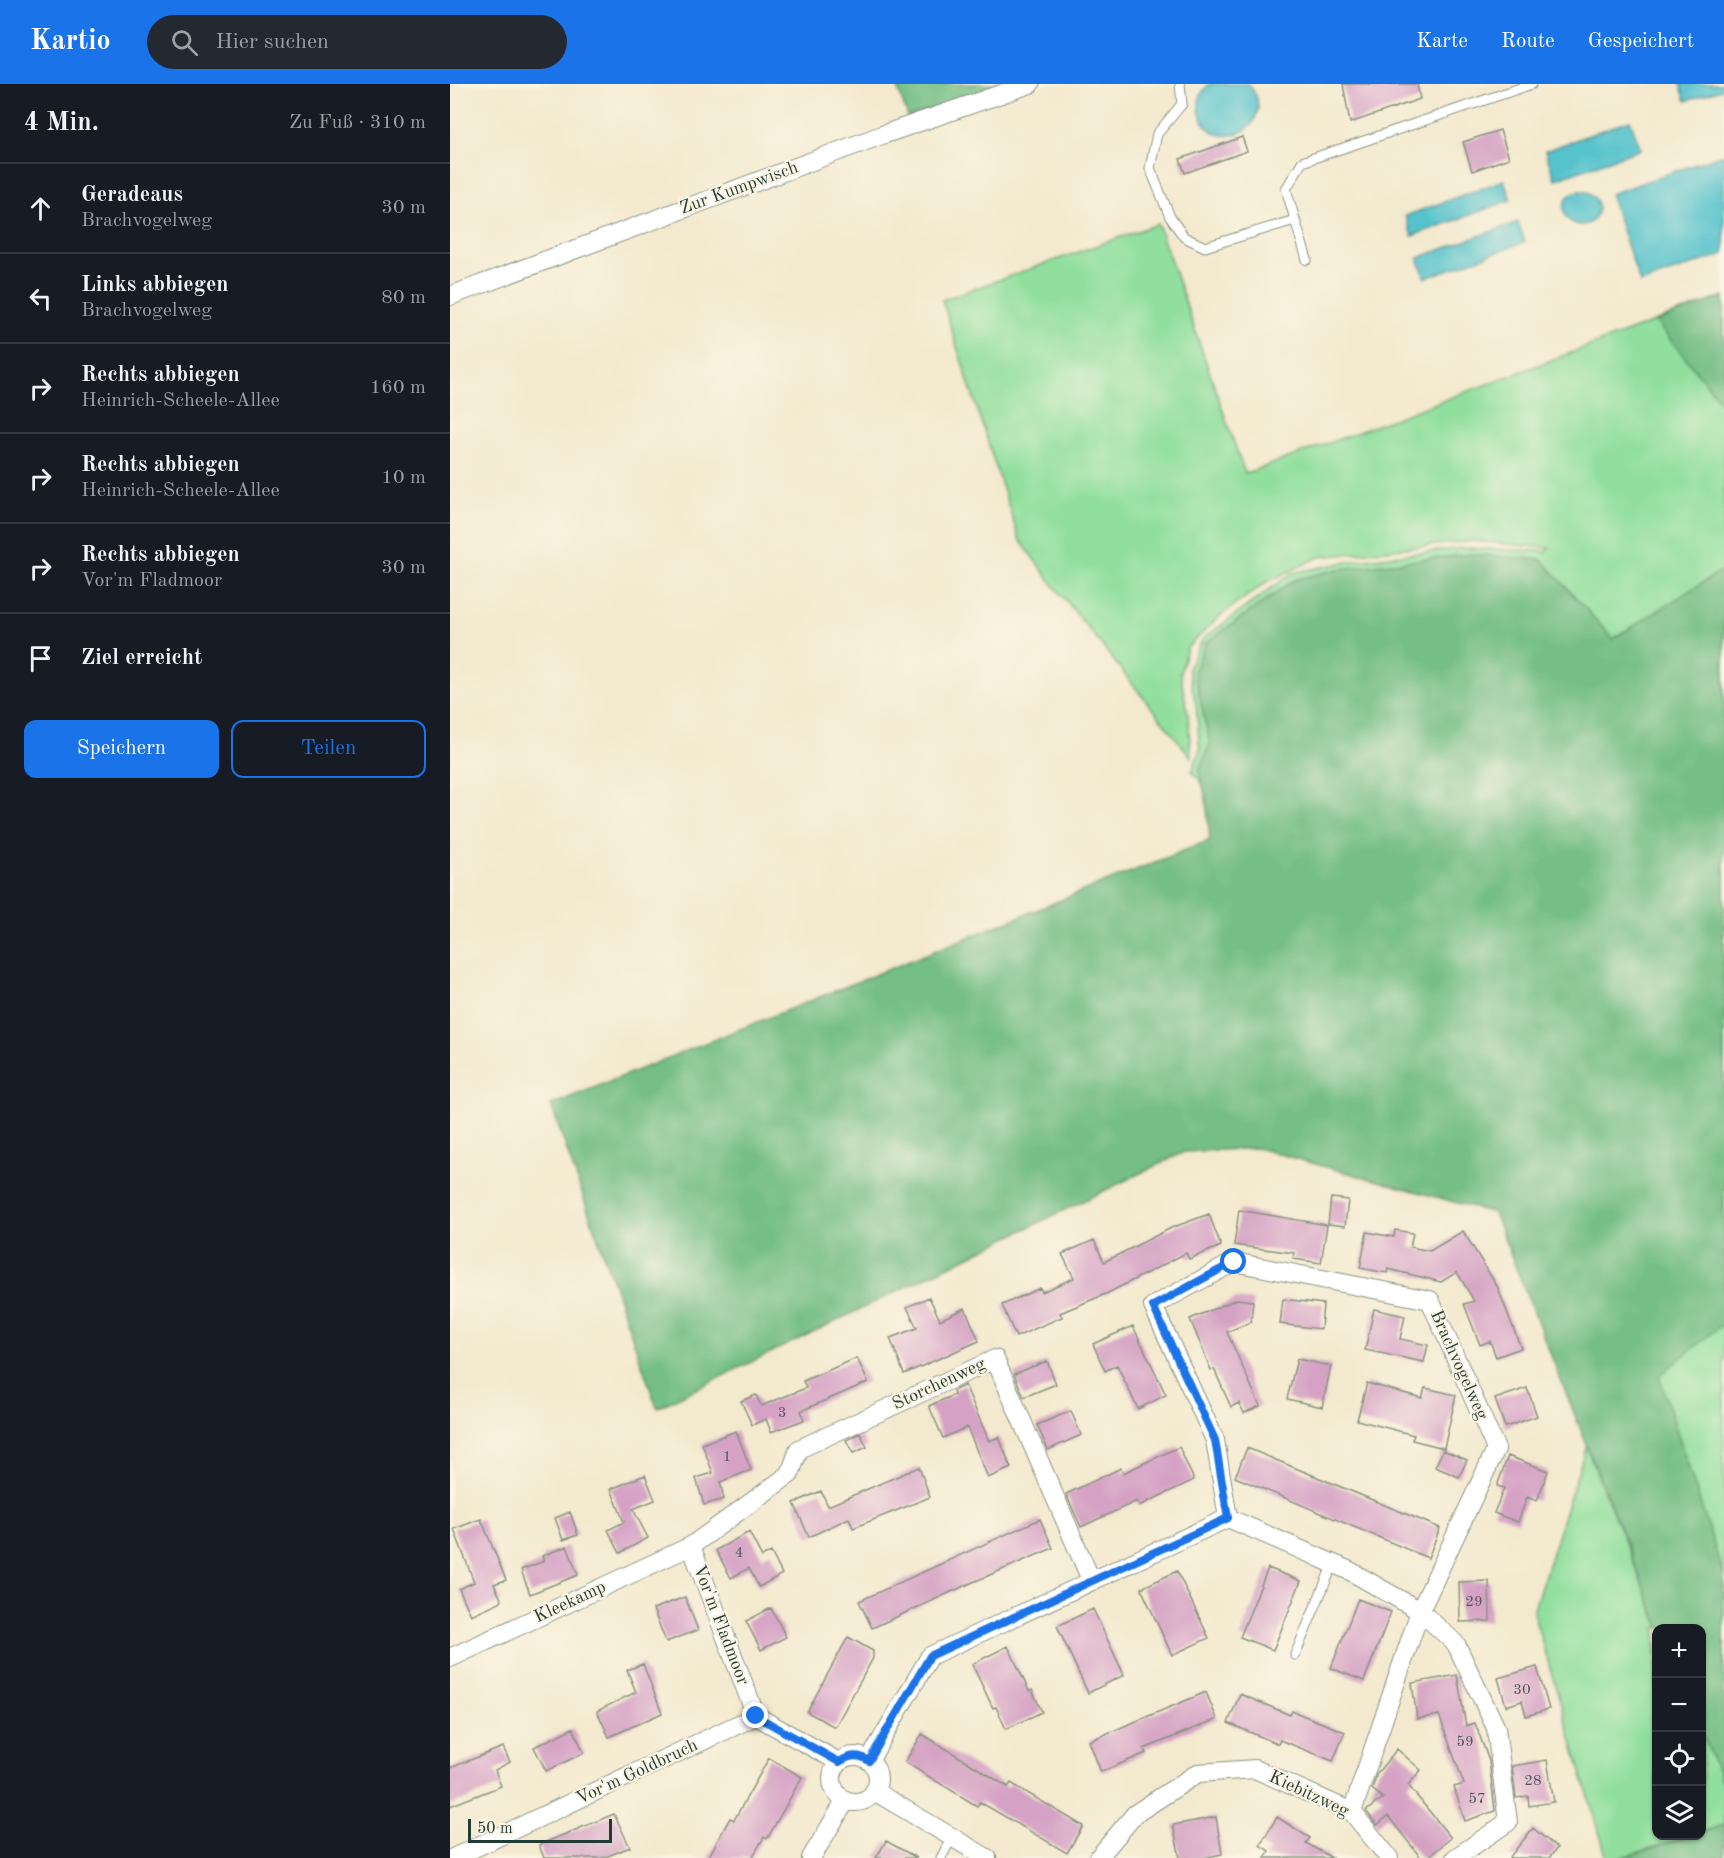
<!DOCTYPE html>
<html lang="de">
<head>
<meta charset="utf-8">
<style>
  :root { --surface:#171b24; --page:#242831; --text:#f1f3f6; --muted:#9ea1a6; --line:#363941; --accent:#1a73e8 }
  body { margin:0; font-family:"Old Standard TT",serif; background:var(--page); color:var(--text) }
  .controls { position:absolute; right:18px; bottom:18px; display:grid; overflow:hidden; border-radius:12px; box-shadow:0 2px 4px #0004 }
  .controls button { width:54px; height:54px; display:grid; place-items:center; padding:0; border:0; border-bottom:2px solid var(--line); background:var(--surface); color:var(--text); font:30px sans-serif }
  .scale { position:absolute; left:18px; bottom:15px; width:144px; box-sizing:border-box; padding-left:6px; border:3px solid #1f3d34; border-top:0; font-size:16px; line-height:21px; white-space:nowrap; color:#1f3d34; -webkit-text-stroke:4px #fcf5e5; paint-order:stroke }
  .stop { position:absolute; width:18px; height:18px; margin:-14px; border:4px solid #1a73e8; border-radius:50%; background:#fff }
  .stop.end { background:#1a73e8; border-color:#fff; box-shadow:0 2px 6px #0008 }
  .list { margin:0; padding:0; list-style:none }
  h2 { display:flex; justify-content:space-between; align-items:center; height:78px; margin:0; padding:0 24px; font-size:26px }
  h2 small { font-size:20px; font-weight:400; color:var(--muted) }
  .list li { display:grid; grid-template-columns:39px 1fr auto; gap:18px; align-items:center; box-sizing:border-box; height:90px; padding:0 24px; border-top:2px solid var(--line) }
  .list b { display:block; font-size:22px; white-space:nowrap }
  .list p { margin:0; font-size:20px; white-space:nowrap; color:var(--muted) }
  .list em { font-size:20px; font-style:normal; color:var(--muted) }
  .actions { display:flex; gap:12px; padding:18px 24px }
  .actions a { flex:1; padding:14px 0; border:2px solid var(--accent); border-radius:12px; text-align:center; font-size:21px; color:var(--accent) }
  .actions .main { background:var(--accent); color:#fff }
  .icon { flex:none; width:33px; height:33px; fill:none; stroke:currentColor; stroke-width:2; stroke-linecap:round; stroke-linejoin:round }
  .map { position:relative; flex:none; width:1274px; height:1774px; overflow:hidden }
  header { display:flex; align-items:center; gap:36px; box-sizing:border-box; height:84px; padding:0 30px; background:var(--accent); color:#fff }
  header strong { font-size:28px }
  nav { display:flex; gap:33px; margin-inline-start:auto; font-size:21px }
  .search { width:420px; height:54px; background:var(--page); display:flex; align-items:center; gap:15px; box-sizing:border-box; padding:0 21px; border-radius:33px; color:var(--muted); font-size:22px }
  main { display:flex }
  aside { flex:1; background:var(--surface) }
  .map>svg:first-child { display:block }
</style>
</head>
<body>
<header>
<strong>Kartio</strong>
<div class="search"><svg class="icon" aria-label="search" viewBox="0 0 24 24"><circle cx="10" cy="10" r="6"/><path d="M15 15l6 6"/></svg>Hier suchen</div>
<nav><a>Karte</a><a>Route</a><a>Gespeichert</a></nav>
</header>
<main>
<aside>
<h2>4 Min.<small>Zu Fuß · 310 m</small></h2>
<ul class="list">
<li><svg class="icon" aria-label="ahead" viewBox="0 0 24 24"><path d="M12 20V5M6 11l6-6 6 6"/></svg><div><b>Geradeaus</b><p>Brachvogelweg</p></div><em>30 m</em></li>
<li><svg class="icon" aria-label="left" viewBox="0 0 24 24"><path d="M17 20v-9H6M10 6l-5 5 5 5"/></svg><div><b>Links abbiegen</b><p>Brachvogelweg</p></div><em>80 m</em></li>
<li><svg class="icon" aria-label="right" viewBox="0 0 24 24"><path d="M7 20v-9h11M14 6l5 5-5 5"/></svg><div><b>Rechts abbiegen</b><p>Heinrich-Scheele-Allee</p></div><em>160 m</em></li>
<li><svg class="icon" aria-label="right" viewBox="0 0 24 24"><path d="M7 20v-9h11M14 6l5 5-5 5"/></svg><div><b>Rechts abbiegen</b><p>Heinrich-Scheele-Allee</p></div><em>10 m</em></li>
<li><svg class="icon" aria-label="right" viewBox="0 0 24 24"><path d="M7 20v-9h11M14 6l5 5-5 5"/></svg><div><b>Rechts abbiegen</b><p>Vor'm Fladmoor</p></div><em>30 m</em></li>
<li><svg class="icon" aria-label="arrive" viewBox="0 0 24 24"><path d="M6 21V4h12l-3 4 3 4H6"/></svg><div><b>Ziel erreicht</b></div></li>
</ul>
<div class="actions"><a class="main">Speichern</a><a>Teilen</a></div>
</aside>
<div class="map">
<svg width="1274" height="1774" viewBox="0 0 1274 1774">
  <rect width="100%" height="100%" fill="#fcf5e5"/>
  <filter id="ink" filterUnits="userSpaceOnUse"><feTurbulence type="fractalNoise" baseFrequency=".0167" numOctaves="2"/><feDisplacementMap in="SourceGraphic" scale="12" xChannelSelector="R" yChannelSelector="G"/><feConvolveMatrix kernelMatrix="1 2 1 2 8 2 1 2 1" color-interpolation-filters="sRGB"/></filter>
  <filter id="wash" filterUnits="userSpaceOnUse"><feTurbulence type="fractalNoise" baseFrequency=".008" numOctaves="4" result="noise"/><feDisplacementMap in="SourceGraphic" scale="24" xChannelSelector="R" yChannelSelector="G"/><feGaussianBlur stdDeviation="1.35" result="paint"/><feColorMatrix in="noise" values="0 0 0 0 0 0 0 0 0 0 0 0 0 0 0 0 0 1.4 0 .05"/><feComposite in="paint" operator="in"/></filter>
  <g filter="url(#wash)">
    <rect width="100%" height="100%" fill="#f3e9ce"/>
    <path fill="#91df9e" stroke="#588e69" stroke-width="1.5" d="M 708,140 L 795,390 L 1274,212 L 1274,1577 L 1133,1162 L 742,687 L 750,667 L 746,620 L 738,585 L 753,555 L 842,489 L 907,476 L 1012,464 L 1094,467 L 1096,469 L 1099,464 L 1022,457 L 869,473 L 815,499 L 770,532 L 737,564 L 730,589 L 738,630 L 741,673 L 601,498 L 569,455 L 492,216 Z
      M 1136,1363 L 1210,1544 L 1206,1544 L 1206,1752 L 1241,1752 L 1170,1774 L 1157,1774 L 1083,1528 Z
      M 1252,1648 L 1274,1703 L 1274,1741 L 1252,1748 Z"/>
    <path fill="#74be85" stroke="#4a7e5c" stroke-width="1.5" d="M 446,0 L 560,0 L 458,33 Z
      M 1274,212 L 1274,322 L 1206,238 Z
      M 1022,470 L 1092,476 L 1163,555 L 1274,485 L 1274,1239 L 1209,1292 L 1274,1492 L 1274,1703 L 1252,1648 L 1252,1544 L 1210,1544 L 1044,1129 L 807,1064 L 734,1068 L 207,1324 L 101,1021 L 760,756 L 756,715 L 749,686 L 760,660 L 744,588 L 756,559 L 844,496 L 888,485 Z
      M 1274,1741 L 1274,1774 L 1170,1774 L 1241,1752 L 1252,1752 L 1252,1748 Z"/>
    <path fill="#56c3cc" stroke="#3a8080" stroke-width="1.5" d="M 759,0 L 799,0 C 832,43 763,74 750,30 C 747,19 750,8 759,0 Z
      M 1230,0 L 1273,0 L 1274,4 L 1236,17 Z
      M 1180,36 L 1191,65 L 1105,95 L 1095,67 Z
      M 1274,70 L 1274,170 L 1190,199 L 1160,110 Z
      M 1054,96 L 1061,116 L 962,152 L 955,132 Z
      M1114 124a17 17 0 1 1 34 0a17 17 0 1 1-34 0Z
      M 1068,138 L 1075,158 L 975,194 L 968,174 Z"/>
    <g id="blocks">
      <path fill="#d5a2c5" d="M 893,0 L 967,0 L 970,15 L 900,39 Z
        M 1050,46 L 1059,74 L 1022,87 L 1013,58 Z
        M 792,53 L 797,67 L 735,89 L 730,75 Z
        M 881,1114 L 898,1116 L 895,1142 L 878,1140 Z
        M 789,1126 L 877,1141 L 871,1179 L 843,1175 L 844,1169 L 784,1161 Z
        M 759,1130 L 771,1162 L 739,1175 L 736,1169 L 658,1209 L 610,1229 L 612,1233 L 566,1253 L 552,1221 L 590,1204 L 592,1208 L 624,1194 L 612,1170 L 644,1156 L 654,1178 L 721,1144 Z
        M 945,1146 L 963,1149 L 960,1163 L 980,1167 L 1013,1147 L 1047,1202 L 1071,1264 L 1046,1273 L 1040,1257 L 1030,1261 L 1014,1220 L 1024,1217 L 1007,1188 L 991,1198 L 938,1185 L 937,1189 L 910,1184 L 917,1148 L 944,1153 Z
        M 479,1213 L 490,1236 L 515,1224 L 529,1257 L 454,1290 L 440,1254 L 467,1244 L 457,1223 Z
        M 787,1215 L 803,1217 L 801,1238 L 777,1248 L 810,1322 L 794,1329 L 789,1319 L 781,1323 L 764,1285 L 761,1286 L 740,1235 Z
        M 833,1215 L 873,1220 L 871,1245 L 830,1240 Z
        M 924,1225 L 955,1232 L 950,1255 L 978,1261 L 974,1278 L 915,1266 Z
        M 683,1242 L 716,1311 L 688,1325 L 667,1281 L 655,1287 L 643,1260 Z
        M 407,1274 L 418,1298 L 351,1327 L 354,1336 L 321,1348 L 316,1335 L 302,1341 L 291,1317 L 306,1311 L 311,1322 L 356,1304 L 353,1297 Z
        M 847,1275 L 881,1282 L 872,1323 L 837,1315 Z
        M 597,1277 L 606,1300 L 574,1313 L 564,1290 Z
        M 917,1299 L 972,1314 L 975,1304 L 1006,1311 L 994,1364 L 962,1356 L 964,1351 L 907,1336 Z
        M 515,1301 L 539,1357 L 549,1353 L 561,1384 L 538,1394 L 517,1343 L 493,1354 L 479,1322 L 504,1311 L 503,1307 Z
        M 1077,1304 L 1087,1332 L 1055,1343 L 1045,1315 Z
        M 621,1327 L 631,1351 L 598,1366 L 587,1341 Z
        M 286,1347 L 301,1386 L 270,1398 L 274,1415 L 254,1421 L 246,1394 L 263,1389 L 252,1360 Z
        M 410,1349 L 417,1363 L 403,1369 L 396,1356 Z
        M 729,1363 L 744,1396 L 689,1422 L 687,1417 L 631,1443 L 616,1410 L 671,1384 L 673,1389 Z
        M 797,1364 L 990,1444 L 978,1474 L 785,1393 Z
        M 993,1366 L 1017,1376 L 1009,1393 L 985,1383 Z
        M 1058,1372 L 1098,1387 L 1087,1417 L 1077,1413 L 1068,1438 L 1044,1429 L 1054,1404 L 1047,1402 Z
        M 469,1383 L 480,1413 L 403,1444 L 399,1434 L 359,1453 L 344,1419 L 371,1407 L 378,1422 Z
        M 195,1391 L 205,1416 L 183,1425 L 198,1454 L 170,1469 L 158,1446 L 174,1438 L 161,1405 Z
        M 120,1428 L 128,1451 L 113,1456 L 105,1434 Z
        M 31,1435 L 56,1496 L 44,1500 L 52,1517 L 21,1531 L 9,1505 L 24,1498 L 4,1445 Z
        M 590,1435 L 603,1464 L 521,1499 L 422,1544 L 409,1517 Z
        M 299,1448 L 312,1473 L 321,1468 L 332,1490 L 309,1503 L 299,1484 L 281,1494 L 266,1466 Z
        M 117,1462 L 128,1491 L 80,1510 L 71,1486 L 94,1477 L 92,1472 Z
        M 818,1484 L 851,1497 L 823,1566 L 790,1553 Z
        M 727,1487 L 759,1554 L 722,1571 L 691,1504 Z
        M 1039,1497 L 1040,1537 L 1010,1538 L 1009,1498 Z
        M 235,1513 L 248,1546 L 216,1558 L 203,1525 Z
        M 908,1515 L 941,1528 L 914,1597 L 881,1584 Z
        M 321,1524 L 336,1553 L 311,1566 L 296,1537 Z
        M 643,1525 L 674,1591 L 638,1609 L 607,1542 Z
        M 398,1553 L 423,1567 L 423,1574 L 385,1643 L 357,1628 Z
        M 558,1562 L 579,1607 L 582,1606 L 592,1628 L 556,1645 L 546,1623 L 543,1624 L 522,1580 Z
        M 193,1580 L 212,1629 L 159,1653 L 147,1627 L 186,1608 L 177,1586 Z
        M 1087,1583 L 1099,1625 L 1076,1632 L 1072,1617 L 1056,1622 L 1048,1594 Z
        M 1007,1591 L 1016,1642 L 1025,1639 L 1039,1677 L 1045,1727 L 1015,1737 L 1004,1703 L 1014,1700 L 989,1631 L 967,1635 L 962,1599 Z
        M 756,1608 L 767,1635 L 694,1665 L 696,1669 L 651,1688 L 639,1657 Z
        M 790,1610 L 840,1631 L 842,1627 L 895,1648 L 883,1677 L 830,1656 L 828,1660 L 778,1639 Z
        M 123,1644 L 134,1669 L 96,1687 L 84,1663 Z
        M 472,1650 L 558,1703 L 561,1699 L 633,1742 L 617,1769 L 530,1718 L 527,1722 L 455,1678 Z
        M 53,1663 L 60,1678 L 45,1686 L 51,1702 L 0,1722 L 0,1684 Z
        M 947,1665 L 971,1686 L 958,1701 L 1001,1754 L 977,1774 L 971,1774 L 938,1732 L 927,1741 L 916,1727 L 933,1714 L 922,1705 L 927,1689 Z
        M 319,1674 L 352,1693 L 317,1755 L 314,1753 L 302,1774 L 258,1774 L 280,1734 L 284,1736 Z
        M 1097,1676 L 1104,1718 L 1079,1722 L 1078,1712 L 1066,1714 L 1062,1682 Z
        M 164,1730 L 180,1763 L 153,1774 L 94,1774 L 89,1761 Z
        M 766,1733 L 772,1770 L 754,1774 L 730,1774 L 723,1741 Z
        M 827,1733 L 860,1754 L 856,1759 L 882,1774 L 815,1774 L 819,1767 L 810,1761 Z
        M 1083,1744 L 1107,1764 L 1099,1774 L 1059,1774 Z
        M 436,1757 L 467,1774 L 426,1774 Z"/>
    </g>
  </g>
  <g filter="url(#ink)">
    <use href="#blocks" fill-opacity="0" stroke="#899381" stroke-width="1.5"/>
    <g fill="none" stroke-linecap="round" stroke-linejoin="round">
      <g stroke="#899381" stroke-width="11">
        <path id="service" d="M 730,0 L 732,20 L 707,50 L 700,84 L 720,133 L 734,153 L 755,163 L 845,136
          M 857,176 L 836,105 L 852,78 L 1082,0
          M 845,1571 L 883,1480
          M 491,1774 L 502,1753"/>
      </g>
      <g stroke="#899381" stroke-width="20">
        <path id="minor" d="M 0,212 L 432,51 L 580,0
          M 778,1434 L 765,1356 L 703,1222 L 784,1178 L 980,1216 L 1046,1365 L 970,1527 L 902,1728
          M 241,1462 L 306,1632 L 389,1678
          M 0,1574 L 241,1462 L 340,1390 L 349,1365 L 545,1275 L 641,1496
          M382 1695a23 23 0 1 1 46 0a23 23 0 1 1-46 0Z
          M 419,1677 L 480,1572 L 778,1434 L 900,1487 L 970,1527 L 1006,1560 L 1046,1644 L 1058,1738 L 1005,1774
          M 424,1707 L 537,1774
          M 3,1774 L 306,1632
          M 361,1774 L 396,1716
          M 648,1774 L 685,1730 L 748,1689 L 805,1685 L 902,1728 L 939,1774"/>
      </g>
      <use href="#service" stroke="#fff" stroke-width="9"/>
      <use href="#minor" stroke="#fff" stroke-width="18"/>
    </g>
  </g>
  <g fill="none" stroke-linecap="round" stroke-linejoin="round" filter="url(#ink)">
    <path stroke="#1a73e8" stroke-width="8" d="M 306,1632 L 389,1678 C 399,1672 408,1669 419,1677 L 480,1572 L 778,1434 L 765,1356 L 703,1222 L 784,1178"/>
  </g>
  <g text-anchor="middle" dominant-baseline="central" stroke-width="4.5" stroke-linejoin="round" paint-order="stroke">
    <g font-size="15" fill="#4c5658">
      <text x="332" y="1329">3</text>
      <text x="277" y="1373">1</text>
      <text x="289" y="1469">4</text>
      <text x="1024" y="1518">29</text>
      <text x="1072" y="1606">30</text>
      <text x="1015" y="1658">59</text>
      <text x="1083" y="1697">28</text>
      <text x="1027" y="1715">57</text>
    </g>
    <g font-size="18" fill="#1f3d34" stroke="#fcf5e5">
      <text transform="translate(289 104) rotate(-20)">Zur Kumpwisch</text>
      <text transform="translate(1009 1281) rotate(66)">Brachvogelweg</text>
      <text transform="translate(489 1300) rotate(-25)">Storchenweg</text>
      <text transform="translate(120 1518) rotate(-25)">Kleekamp</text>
      <text transform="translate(271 1541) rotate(69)">Vor'm Fladmoor</text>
      <text transform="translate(187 1688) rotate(-25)">Vor'm Goldbruch</text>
      <text transform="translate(859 1710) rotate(25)">Kiebitzweg</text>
    </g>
  </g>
</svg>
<div class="controls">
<button>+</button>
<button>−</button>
<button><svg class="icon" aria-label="locate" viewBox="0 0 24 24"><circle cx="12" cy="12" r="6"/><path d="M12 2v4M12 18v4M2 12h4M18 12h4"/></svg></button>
<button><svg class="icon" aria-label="layers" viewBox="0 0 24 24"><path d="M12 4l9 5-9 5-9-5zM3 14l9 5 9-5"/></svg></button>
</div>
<div class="scale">50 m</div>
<div class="stop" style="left:784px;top:1178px"></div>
<div class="stop end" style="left:306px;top:1632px"></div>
</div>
</main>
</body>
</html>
